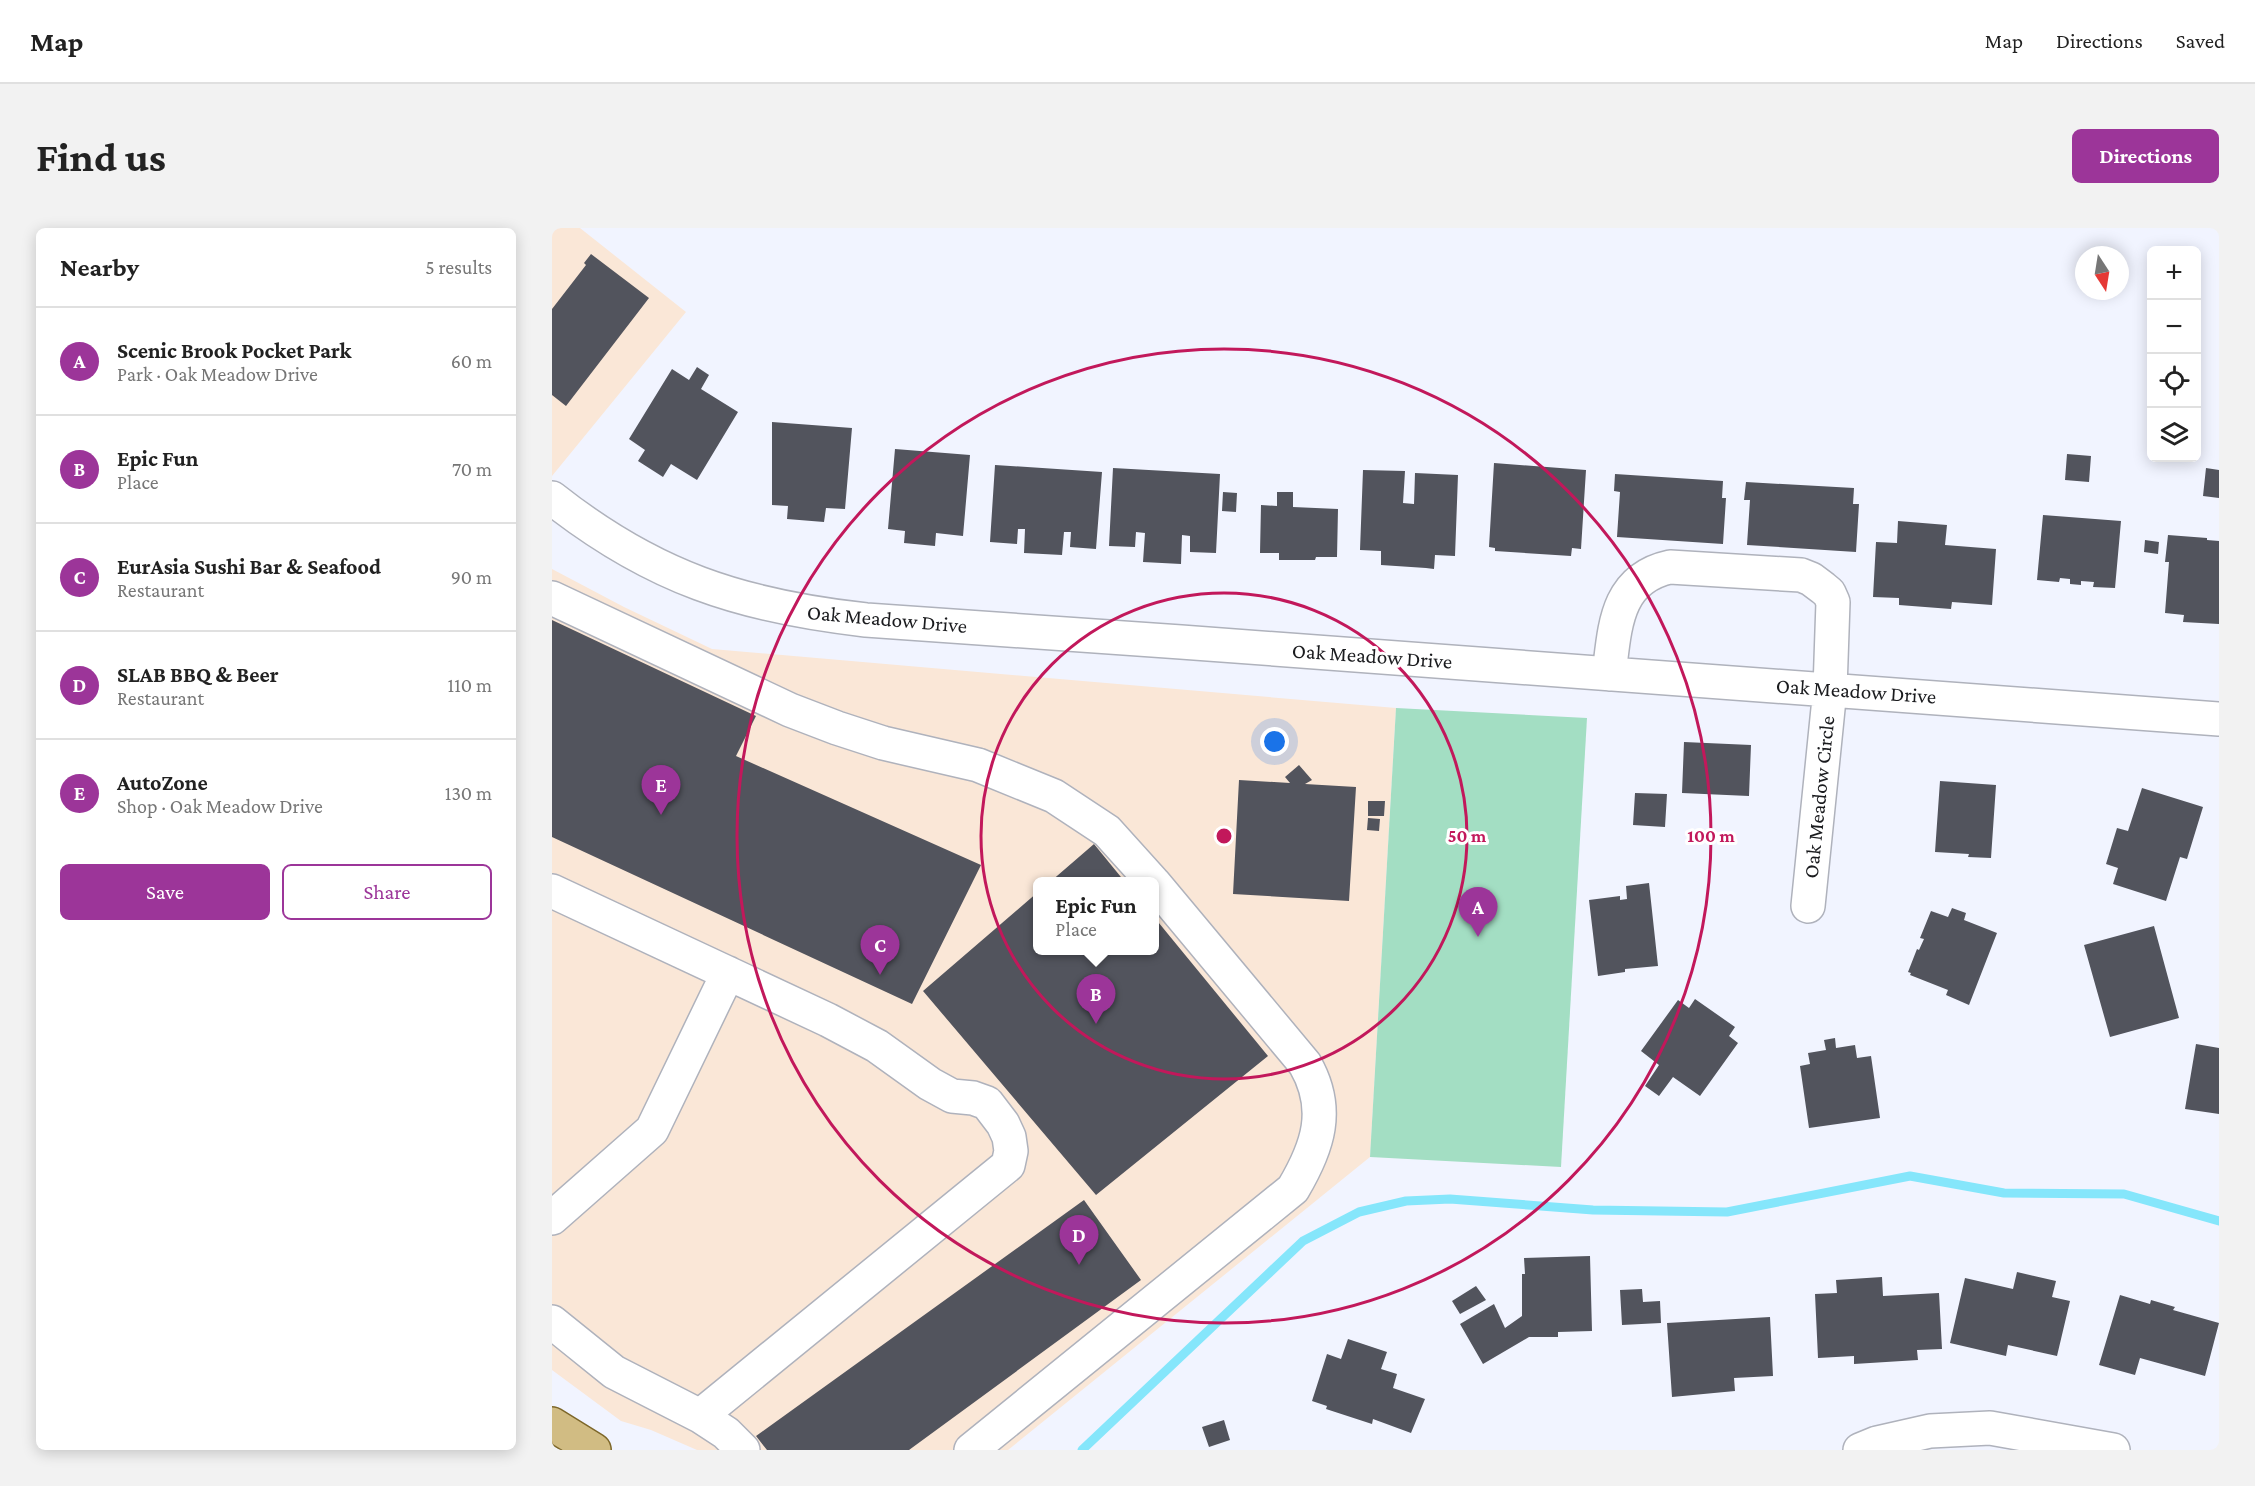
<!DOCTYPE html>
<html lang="en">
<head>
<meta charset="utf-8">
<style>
  :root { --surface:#fff; --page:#f2f2f2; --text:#222; --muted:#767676; --line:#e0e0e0; --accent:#9c3599 }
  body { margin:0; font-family:"Crimson Pro",serif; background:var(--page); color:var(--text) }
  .controls { position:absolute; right:18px; top:18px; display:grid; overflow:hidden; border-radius:9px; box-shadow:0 3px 15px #0003 }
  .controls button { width:54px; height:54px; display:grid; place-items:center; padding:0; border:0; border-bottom:2px solid var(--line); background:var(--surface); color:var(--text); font:30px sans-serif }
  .compass { position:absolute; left:1523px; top:18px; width:54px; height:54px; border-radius:50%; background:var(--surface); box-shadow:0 3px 15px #0003; rotate:168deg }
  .you { position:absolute; left:723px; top:514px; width:21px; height:21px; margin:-15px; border:4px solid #fff; border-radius:50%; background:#1a73e8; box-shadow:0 0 0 9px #1a73e833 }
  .badge { display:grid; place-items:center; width:39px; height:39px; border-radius:50%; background:var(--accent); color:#fff; font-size:20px; font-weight:700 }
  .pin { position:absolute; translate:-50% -50px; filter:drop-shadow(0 2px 3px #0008) }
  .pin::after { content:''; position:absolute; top:32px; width:21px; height:18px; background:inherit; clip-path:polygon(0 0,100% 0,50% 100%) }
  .popup { position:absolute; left:481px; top:649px; width:126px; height:78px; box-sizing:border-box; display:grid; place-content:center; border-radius:9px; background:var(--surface); filter:drop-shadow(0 2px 4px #0005); font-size:20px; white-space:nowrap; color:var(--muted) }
  .popup b { font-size:22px; color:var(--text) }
  .popup::after { content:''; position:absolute; left:50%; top:100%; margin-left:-12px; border:12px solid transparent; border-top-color:var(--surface) }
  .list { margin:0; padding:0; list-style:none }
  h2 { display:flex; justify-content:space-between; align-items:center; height:78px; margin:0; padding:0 24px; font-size:26px }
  h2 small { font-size:20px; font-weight:400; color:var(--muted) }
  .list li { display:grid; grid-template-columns:39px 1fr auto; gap:18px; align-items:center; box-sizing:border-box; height:108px; padding:0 24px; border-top:2px solid var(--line) }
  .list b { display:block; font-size:22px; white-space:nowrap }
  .list p { margin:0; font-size:20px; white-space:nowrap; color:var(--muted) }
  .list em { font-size:20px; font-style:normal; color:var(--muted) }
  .actions { display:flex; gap:12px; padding:18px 24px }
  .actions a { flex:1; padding:14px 0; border:2px solid var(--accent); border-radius:9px; text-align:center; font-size:21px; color:var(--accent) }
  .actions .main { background:var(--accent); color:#fff }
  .icon { flex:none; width:33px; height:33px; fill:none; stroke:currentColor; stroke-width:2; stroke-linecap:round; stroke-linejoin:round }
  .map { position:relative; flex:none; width:1667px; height:1222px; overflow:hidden; border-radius:9px }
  header { display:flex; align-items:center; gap:36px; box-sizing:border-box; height:84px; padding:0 30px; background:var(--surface); border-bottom:2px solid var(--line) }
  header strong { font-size:28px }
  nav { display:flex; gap:33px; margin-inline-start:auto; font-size:21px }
  .intro { display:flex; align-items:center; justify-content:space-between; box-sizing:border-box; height:144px; padding:0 36px }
  h1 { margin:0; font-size:42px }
  .button { padding:15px 27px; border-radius:9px; background:var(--accent); color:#fff; font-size:21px; font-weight:700 }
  main { display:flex; gap:36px; padding:0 36px }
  aside { flex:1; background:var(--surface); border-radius:9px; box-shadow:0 3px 15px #0003 }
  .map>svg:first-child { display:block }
</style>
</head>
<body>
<header>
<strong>Map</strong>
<nav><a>Map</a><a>Directions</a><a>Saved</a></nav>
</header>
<div class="intro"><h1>Find us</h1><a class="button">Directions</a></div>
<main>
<aside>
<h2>Nearby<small>5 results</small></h2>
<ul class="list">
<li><span class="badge">A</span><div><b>Scenic Brook Pocket Park</b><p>Park · Oak Meadow Drive</p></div><em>60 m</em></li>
<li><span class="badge">B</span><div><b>Epic Fun</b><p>Place</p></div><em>70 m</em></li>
<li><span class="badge">C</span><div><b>EurAsia Sushi Bar &amp; Seafood</b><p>Restaurant</p></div><em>90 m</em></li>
<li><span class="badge">D</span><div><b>SLAB BBQ &amp; Beer</b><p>Restaurant</p></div><em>110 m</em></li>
<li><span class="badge">E</span><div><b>AutoZone</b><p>Shop · Oak Meadow Drive</p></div><em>130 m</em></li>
</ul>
<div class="actions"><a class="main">Save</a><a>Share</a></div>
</aside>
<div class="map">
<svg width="1667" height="1222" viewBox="0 0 1667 1222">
  <rect width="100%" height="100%" fill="#f1f4ff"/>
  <path fill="#fae7d7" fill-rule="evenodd" d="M 0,0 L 28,0 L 134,84 L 0,248 Z
    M 0,341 L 72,379 L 160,421 L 844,480 L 818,929 L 456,1222 L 145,1222 L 99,1202 L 69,1193 L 0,1142 ZM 486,654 L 602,654 L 602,722 L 486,722 Z"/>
  <path fill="#a3dec3" d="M 844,480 L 1035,490 L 1009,939 L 818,929 Z"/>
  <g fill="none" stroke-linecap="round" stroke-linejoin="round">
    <path stroke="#85e6fb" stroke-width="9" d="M 530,1222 L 751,1013 L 807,984 L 854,973 L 898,971 L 1041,982 L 1175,984 L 1358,948 L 1452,965 L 1572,966 L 1667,993"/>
  </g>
  <path fill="#52545d" d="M 39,26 L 97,70 L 14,178 L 0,167 L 0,81 L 34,37 L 32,35 Z
    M 145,139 L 157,147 L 149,161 L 186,184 L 145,252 L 119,236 L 111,249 L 86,233 L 93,222 L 77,211 L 120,141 L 137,152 Z
    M 220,194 L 300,200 L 293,281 L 274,280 L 272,294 L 235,291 L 236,278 L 220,277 Z
    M 343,221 L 418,227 L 411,308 L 384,305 L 383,318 L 352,315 L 353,303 L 336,301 Z
    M 1515,226 L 1539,228 L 1537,254 L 1513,252 Z
    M 942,235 L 1034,242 L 1029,321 L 1020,320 L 1019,328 L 943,323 L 943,320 L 937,319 Z
    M 443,237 L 550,244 L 544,321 L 518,319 L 519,304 L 512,304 L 510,327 L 472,325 L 473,301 L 466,301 L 465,316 L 438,314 Z
    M 561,240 L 668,246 L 664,325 L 638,324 L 638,308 L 630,307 L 629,336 L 591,334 L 593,305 L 584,304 L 583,319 L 557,318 Z
    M 1654,240 L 1667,242 L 1667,270 L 1651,268 Z
    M 811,242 L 853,243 L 851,275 L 862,276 L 863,245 L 906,247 L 903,328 L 883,327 L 882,341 L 874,340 L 829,337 L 829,323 L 808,322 Z
    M 1063,246 L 1171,253 L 1170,270 L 1174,270 L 1171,316 L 1065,309 L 1068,264 L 1062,263 Z
    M 1194,254 L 1302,260 L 1301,276 L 1307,276 L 1304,324 L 1195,317 L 1198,272 L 1192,272 Z
    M 671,264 L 685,265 L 684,284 L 670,283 Z
    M 725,264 L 741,264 L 741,279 L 786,281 L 785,329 L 764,329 L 763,332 L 727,332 L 727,325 L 708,325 L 709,277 L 725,278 Z
    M 1491,287 L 1569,293 L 1563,360 L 1541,359 L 1542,354 L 1529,353 L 1529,357 L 1518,356 L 1518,351 L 1508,350 L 1507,354 L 1485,352 Z
    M 1346,293 L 1395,297 L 1393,317 L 1444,321 L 1440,377 L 1400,374 L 1399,381 L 1347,377 L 1347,370 L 1321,369 L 1324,314 L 1345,315 Z
    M 1616,307 L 1655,310 L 1655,312 L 1667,313 L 1667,396 L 1631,394 L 1632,387 L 1613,385 L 1617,334 L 1613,334 Z
    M 1593,312 L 1607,314 L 1606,326 L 1592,324 Z
    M 0,392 L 204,488 L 184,528 L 429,637 L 360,776 L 0,609 Z
    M 1132,514 L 1199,517 L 1197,568 L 1130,565 Z
    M 747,537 L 760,552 L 753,556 L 804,559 L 797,673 L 681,666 L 687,552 L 738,555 L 733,549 Z
    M 1388,553 L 1444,557 L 1439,630 L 1416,629 L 1417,626 L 1383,624 Z
    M 1590,560 L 1651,579 L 1635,631 L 1628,629 L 1614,673 L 1561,656 L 1566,640 L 1554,636 L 1565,600 L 1576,603 Z
    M 1083,565 L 1115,566 L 1113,599 L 1081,597 Z
    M 816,573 L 833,573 L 832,588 L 816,588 Z
    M 816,590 L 828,591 L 827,603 L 815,602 Z
    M 542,616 L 573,654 L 498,654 Z
    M 1097,655 L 1106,738 L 1073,741 L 1073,744 L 1046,748 L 1037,672 L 1068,668 L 1068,672 L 1075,671 L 1074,658 Z
    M 486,664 L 486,722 L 602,722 L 602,689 L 716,828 L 544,967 L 371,763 Z
    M 1400,680 L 1414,685 L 1412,692 L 1445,705 L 1417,777 L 1394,767 L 1396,762 L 1358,747 L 1359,745 L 1356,744 L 1365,721 L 1367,722 L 1372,711 L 1368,710 L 1379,683 L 1396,689 Z
    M 1602,698 L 1627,790 L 1558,809 L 1532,717 Z
    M 1143,771 L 1183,799 L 1177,808 L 1186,815 L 1148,868 L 1121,849 L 1107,868 L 1093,858 L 1107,837 L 1089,823 L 1126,772 L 1137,780 Z
    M 1283,810 L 1284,820 L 1303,817 L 1305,830 L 1319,828 L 1328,890 L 1257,900 L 1248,838 L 1258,836 L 1256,825 L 1274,822 L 1272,812 Z
    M 1644,816 L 1667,820 L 1667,886 L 1633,881 Z
    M 532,972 L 589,1052 L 357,1222 L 215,1222 L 204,1208 Z
    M 1038,1028 L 1040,1103 L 1006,1104 L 1006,1109 L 977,1109 L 931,1136 L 908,1096 L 942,1076 L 953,1100 L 970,1088 L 970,1046 L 973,1046 L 972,1030 Z
    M 1465,1044 L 1504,1053 L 1500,1069 L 1518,1073 L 1505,1128 L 1456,1117 L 1454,1128 L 1398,1115 L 1413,1050 L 1461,1061 Z
    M 1330,1049 L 1331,1068 L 1387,1065 L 1390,1121 L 1365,1122 L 1366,1132 L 1302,1136 L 1302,1128 L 1266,1130 L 1263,1066 L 1285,1065 L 1284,1052 Z
    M 924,1058 L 934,1072 L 908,1086 L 900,1073 Z
    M 1090,1061 L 1091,1074 L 1108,1073 L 1109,1095 L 1070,1097 L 1068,1062 Z
    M 1568,1067 L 1598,1076 L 1599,1072 L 1623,1079 L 1621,1082 L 1667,1095 L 1653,1148 L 1588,1130 L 1583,1147 L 1547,1137 Z
    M 1218,1089 L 1221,1148 L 1182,1150 L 1183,1163 L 1120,1169 L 1115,1095 Z
    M 796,1111 L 835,1124 L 829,1141 L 845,1146 L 841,1160 L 873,1171 L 859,1205 L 821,1191 L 820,1196 L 774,1181 L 775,1178 L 760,1173 L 775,1126 L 789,1131 Z
    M 672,1192 L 678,1212 L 657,1219 L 650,1199 Z"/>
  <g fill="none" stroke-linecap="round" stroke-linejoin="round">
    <g stroke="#afb2bc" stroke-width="36">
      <path id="minor" d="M 0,270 C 100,349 188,378 314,392 L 629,414 L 1667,491
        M 0,370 L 238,482 L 285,500 L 331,515 L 426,537 L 502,568 L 555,603 L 601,654
        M 1057,446 C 1063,400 1063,351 1118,339 L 1249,347 L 1259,351 L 1271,360 L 1277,365 L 1281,374 L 1278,461 L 1256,678
        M 0,663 L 276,792 L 325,818 L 378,856 L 400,868 L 421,870 L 435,875 L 451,896 L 457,909 L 459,923 L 456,937 L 148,1188
        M 0,990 L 100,902 L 176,745
        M 0,1094 L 62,1144 L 148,1188 L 174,1205 L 191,1222
        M 419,1222 L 741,961 C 766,919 779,881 753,836 L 602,655
        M 1308,1222 L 1325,1215 L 1378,1203 L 1438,1200 L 1561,1222"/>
    </g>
    <g stroke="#7d672a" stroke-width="36">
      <path id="major" d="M 0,1196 L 42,1222"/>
    </g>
    <use href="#minor" stroke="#fff" stroke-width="33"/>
    <use href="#major" stroke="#d1bc83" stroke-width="33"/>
  </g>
  <g fill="none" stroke="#c2185b" stroke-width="3">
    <circle cx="672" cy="608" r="243"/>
    <circle cx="672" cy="608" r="487"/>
  </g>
  <g text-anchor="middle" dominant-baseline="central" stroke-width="6" stroke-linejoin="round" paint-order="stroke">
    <g font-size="21" fill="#1a1b1e" stroke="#fff">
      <text transform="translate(335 391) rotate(5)">Oak Meadow Drive</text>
      <text transform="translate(820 428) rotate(4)">Oak Meadow Drive</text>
      <text transform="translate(1304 463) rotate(4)">Oak Meadow Drive</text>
      <text transform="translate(1267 569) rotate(-84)">Oak Meadow Circle</text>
    </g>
  </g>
  <circle cx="672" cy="608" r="9" fill="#c2185b" stroke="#fff" stroke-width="3"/>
  <g font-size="18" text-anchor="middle" font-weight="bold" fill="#c2185b" stroke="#fff" stroke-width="6" stroke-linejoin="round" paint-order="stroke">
    <text x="915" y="614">50 m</text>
    <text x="1159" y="614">100 m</text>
  </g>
</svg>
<div class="controls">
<button>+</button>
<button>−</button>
<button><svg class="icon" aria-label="locate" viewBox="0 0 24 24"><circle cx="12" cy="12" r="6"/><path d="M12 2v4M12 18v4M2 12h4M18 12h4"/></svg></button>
<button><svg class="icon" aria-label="layers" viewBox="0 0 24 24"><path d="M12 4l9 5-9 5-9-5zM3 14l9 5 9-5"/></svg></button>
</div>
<svg class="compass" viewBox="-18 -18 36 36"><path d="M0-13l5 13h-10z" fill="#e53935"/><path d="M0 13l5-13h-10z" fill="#767676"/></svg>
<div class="you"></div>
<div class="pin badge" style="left:926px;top:709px">A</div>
<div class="pin badge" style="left:544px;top:796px">B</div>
<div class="popup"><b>Epic Fun</b>Place</div>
<div class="pin badge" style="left:328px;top:747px">C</div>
<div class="pin badge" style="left:527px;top:1037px">D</div>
<div class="pin badge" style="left:109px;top:587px">E</div>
</div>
</main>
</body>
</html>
